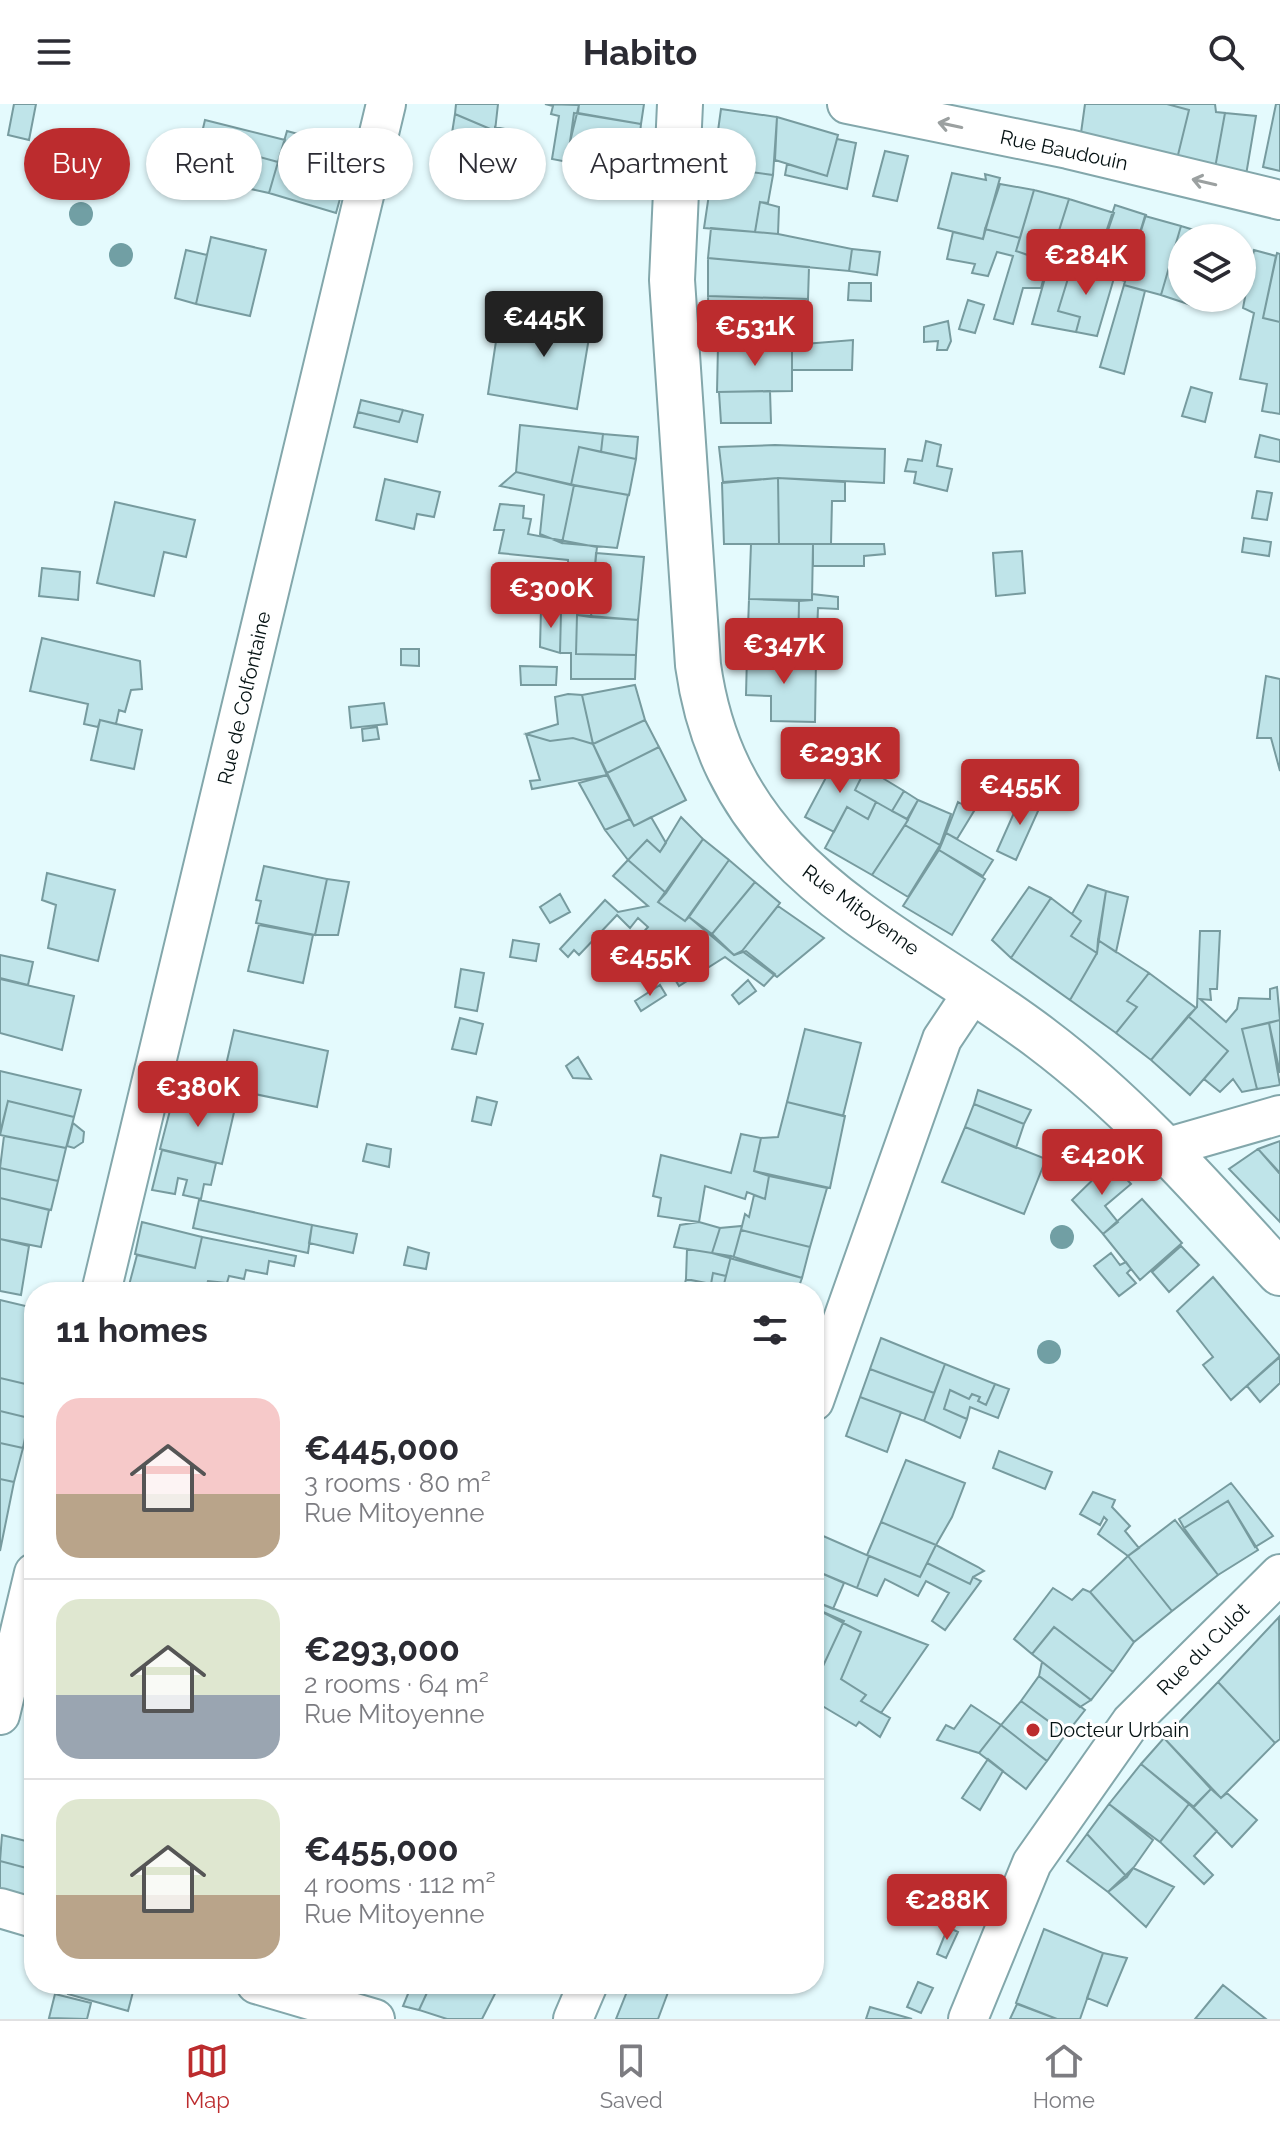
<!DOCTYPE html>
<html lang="en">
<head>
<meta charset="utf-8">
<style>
  :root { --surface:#fff; --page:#f7f7f7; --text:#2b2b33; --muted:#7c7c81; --line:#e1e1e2; --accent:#bc2c2e }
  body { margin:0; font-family:Raleway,sans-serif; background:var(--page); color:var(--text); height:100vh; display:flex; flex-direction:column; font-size:30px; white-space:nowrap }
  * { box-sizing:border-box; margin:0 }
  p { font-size:26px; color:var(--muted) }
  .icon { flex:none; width:44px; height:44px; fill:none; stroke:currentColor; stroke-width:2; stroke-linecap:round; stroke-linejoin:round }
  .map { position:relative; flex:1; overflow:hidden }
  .panel { position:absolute; left:24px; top:1178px; width:800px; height:712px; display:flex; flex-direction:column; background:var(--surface); border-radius:32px; box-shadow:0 2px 6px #0004 }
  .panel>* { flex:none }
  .guide { position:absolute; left:24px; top:24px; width:800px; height:72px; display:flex; gap:16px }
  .fabs { position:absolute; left:1168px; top:120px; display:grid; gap:16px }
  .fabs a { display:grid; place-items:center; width:88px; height:88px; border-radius:50%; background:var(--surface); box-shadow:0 2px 6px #0004; font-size:40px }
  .price { position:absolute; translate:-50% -68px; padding:0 18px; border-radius:8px; background:var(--accent); color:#fff; font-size:26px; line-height:52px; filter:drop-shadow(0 2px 4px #0008) }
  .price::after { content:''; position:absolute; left:50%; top:48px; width:24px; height:18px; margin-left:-12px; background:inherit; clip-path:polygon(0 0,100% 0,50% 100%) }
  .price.current { background:#222; color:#fff }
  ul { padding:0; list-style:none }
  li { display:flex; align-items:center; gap:24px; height:200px; padding:0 32px }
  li+li { border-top:2px solid var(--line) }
  li span { display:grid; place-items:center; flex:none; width:224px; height:160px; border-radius:24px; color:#555 }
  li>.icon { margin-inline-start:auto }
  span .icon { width:96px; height:96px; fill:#fffc; stroke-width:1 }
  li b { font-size:34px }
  h2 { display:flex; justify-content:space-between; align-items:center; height:96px; padding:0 32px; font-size:34px }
  .pill { padding:0 28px; border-radius:36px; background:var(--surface); box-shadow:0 2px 6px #0004; font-size:28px; line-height:72px }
  .pill.current { background:var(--accent); color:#fff }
  header { display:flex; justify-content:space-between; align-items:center; height:104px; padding:0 32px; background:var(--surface); font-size:36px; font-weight:700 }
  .tabs { display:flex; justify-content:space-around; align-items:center; height:112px; border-top:2px solid var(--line); background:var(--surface); font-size:22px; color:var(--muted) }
  .tabs a { display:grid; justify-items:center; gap:4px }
  .tabs .current { color:var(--accent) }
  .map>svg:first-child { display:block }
  .building { fill:#bfe4e9; stroke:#779b9f; stroke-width:2 }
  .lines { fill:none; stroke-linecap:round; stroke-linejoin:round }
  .minor-casing { stroke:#83a7ab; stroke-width:42 }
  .tertiary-casing { stroke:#83a7ab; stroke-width:48 }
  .minor { stroke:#fff; stroke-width:38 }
  .tertiary { stroke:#fff; stroke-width:44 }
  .tree { fill:#719fa4 }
  .oneway { stroke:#9ba0a0 }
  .poi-dot { fill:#bc2c2e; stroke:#fff; stroke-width:3 }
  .labels { text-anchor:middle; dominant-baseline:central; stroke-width:6; stroke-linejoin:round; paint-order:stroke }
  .street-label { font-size:20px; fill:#041112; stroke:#fff }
  .poi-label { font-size:20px; fill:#041112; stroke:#fff; text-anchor:start }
</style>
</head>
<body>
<header><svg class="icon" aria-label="menu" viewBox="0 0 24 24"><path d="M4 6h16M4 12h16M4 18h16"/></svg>Habito<svg class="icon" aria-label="search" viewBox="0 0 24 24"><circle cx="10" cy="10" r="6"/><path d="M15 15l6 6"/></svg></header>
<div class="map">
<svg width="1280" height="1915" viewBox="0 0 1280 1915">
  <rect width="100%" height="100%" fill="#e4fafd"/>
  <path class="building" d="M14,0H36L29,36L8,31Z
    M456,0H498L495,27L455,10Z
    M545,0L579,1L570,38L590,42L585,76L574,71L575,63L568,62V58L552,55L559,12L551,10L553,2Z
    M644,0L641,20L578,9L579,0Z
    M1085,0H1167L1189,6L1177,55L1080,36Z
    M1167,0H1215L1216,8L1225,9L1215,64L1177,55L1189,6Z
    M1276,0H1280V67L1263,63Z
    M721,5L777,13L773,71L713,63Z
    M574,9L641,20L634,83L585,76L590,42L570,38Z
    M1225,9L1256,12L1246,71L1215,64Z
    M455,10L495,27V23L510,26L505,48L492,45L489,67L447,61Z
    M777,13L838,31L827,72L775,56Z
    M205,16L285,36L278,58L200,37Z
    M287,27L353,45L345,77L278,58Z
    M837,35L856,39L847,85L785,71L787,60L827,72Z
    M200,37L278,58L269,89L228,80L231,68L196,59Z
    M885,47L908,52L897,97L873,92Z
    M278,58L345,77L336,109L269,89Z
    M713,63L773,71L768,99L760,98L755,128L704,124Z
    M952,69L986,76L985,70L1000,74L983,135L938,124Z
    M1000,80L1034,86L1020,134L985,125Z
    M1034,86L1069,95L1049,158L1016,147Z
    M1069,95L1114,109L1096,161L1052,149Z
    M760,98L779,103L778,130L755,128Z
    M1115,101L1146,111L1125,177L1093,168Z
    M1145,112L1181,122L1161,191L1124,181Z
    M1181,122L1220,134H1182V194H1203L1200,204L1161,191Z
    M711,124L778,130L852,145L849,167L708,154Z
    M985,125L1020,134L1016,147L1048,158L1041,184H1023L1013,220L994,215L1013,152L997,148L988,172L972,169L975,160L947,155L953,128L983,135Z
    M211,133L266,146L250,212L196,200Z
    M852,145L880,148L877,171L849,167Z
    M186,146L207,151L196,200L175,194Z
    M1254,146L1276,152L1263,214L1280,218V310L1262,307L1267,280L1240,275L1254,209L1243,204Z
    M1052,149L1074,155L1058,207L1080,213L1076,228L1032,220Z
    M1277,149L1280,150V218L1263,214Z
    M708,154L809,163L808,195L708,192Z
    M1074,155L1096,161L1093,168L1114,174L1097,232L1076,228L1080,213L1058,207Z
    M849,179H871V197L848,196Z
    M1124,181L1145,187L1124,270L1100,263Z
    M708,192L808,195L807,238L718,241L709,229Z
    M968,196L984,201L975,229L959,225Z
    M551,198L594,204L577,305L488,290L498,224L546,232Z
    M505,208L549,216L546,232L502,225Z
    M948,217L951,237L947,246H937L938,237L924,238V223Z
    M853,236L852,266H792V241Z
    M718,241H792V287L717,288Z
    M1191,283L1212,289L1205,318L1182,312Z
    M770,287L771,319H721L719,288Z
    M361,296L403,306L399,318L358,308Z
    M403,306L423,311L417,338L354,323L358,308L399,318Z
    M520,321L603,330L601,348L579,343L571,381L516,368Z
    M603,330L638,333L636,355L601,348Z
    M1260,331L1280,336V358L1255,353Z
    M926,337L941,341L937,362L952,365L947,387L914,379L916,368L905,367L908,355L922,357Z
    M775,341L885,345L884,379L778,374L723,378L719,343Z
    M579,343L636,355L629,391L571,381Z
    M516,368L574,381L562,439L540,430L544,391L500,382Z
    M778,374L845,378V397H832L831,440H779Z
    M778,374L779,440H724L722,379Z
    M385,375L440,388L434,413L417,410L414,425L376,416Z
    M574,381L628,391L617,444L562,439Z
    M1257,387L1272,389L1267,416L1252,414Z
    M115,398L195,416L186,453L164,448L154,492L97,479Z
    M500,400L524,402L523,414L531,415L528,430L597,443L593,482L569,480L568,456L499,449L504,426H494Z
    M1244,434L1271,438L1269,452L1242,448Z
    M751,440H813L812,496L749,495Z
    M813,440H884L885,450L864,452V462H813Z
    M1022,447L1025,489L996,492L993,449Z
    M596,449L644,453L638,516L591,513Z
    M42,464L80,468L78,496L39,492Z
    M569,480L593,482L591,513L577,511L576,550L636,551L635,575H571V549H560L561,508L541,504L542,493L567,492Z
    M812,490L838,493V505L818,504L816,555L798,554L799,497L812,496Z
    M749,495L799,497L798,554L747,551Z
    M541,504L561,508L560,549L540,543Z
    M577,511L638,516L636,551L576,550Z
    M42,534L140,557L142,585L131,586L125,608L119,606L116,620L100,616L98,623L84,620L88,600L30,587Z
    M401,545H419V562L401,561Z
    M747,551L816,555L815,618L771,617V592L746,591Z
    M520,562L557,563L556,581H521Z
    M1266,572L1280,575V667L1271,634H1257Z
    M635,581L645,616L593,640L582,591Z
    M568,590L582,591L593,640L573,634L550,637L526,630L558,620L555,593Z
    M384,599L387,620L351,624L349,603Z
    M100,616L142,626L134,665L91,656Z
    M645,616L659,643L607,669L593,640Z
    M377,623L379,635L363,637L362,625Z
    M526,630L550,637L573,634L593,640L607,671L532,685L530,677L540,676Z
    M659,643L686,696L634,722L607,669Z
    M839,649L866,664L855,686L876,698L868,715L847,703L834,728L805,713Z
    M866,664L904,687L892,707L855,686Z
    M607,671L630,715L605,726L579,679Z
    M904,687L918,696L907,715L892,707Z
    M1028,689L1043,696L1016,756L997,747L1017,702L1022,704Z
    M918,696L951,710L940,741L905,721Z
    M876,698L908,716L872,771L825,744L847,703L868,715Z
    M958,698L974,707L957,735L946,729Z
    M651,713L666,739L660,748L647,736L628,756L605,726L630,715L634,722Z
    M681,713L703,735L666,789L628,756L647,736L660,748Z
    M905,721L940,741L908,793L872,771Z
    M946,729L993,756L983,772L939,746Z
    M703,735L729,756L685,817L658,798Z
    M939,746L985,775L952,831L903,802Z
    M628,756L666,789L658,798L685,817L689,813L734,851L746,847L775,870L764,882L725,853L679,882L670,867L698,850L695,844L685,851L678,843L663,860L654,854L650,860L628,845L648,823L638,814L630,824L617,811L579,851L574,846L568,853L560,845L605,796L618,808L648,802L613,772Z
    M729,756L755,778L712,830L689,813Z
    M264,762L327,775L315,831L256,819L261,797L256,796Z
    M47,769L115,786L98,857L48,844L56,801L42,796Z
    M327,775L349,778L338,831H315Z
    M755,778L780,799L742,847L734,851L712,830Z
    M1088,781L1106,787L1097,849L1071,832L1081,817L1072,810Z
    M1029,783L1051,794L1011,854L992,836Z
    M1106,787L1128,793L1116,848L1098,836Z
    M560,790L570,808L550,819L540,803Z
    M1051,794L1081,817L1071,832L1097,849L1070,896L1011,854Z
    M778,802L824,834L777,873L742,847Z
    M259,821L313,831L303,879L248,867Z
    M1200,827H1220L1217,885H1210L1211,896L1200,895L1226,918L1237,905L1239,894L1270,895V885L1277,883L1280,916L1242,925L1257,985L1242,988L1233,975L1220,988L1204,975L1228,947L1188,912L1197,903Z
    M513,836L539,840L536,857L510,853Z
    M1098,836L1149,869L1127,897L1137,903L1116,929L1070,896L1097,849Z
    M0,851L33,858L28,881L0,874Z
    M461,865L484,869L477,907L455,903Z
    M1149,869L1196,904L1151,956L1116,929L1137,903L1127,897Z
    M0,875L74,892L62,946L0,929Z
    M748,876L756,887L739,900L732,891Z
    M660,881L666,891L641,907L635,897Z
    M1188,912L1228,947L1190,991L1151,956Z
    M460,914L483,920L476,950L452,945Z
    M1280,916V969L1269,919Z
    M1269,919L1280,981L1257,985L1242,925Z
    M805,925L861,939L843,1012L787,998Z
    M234,926L328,947L317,1003L221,983Z
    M578,953L591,975L573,974L566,962Z
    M0,967L81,986L74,1013L8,997L0,1029Z
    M978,986L1031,1006L1024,1020L974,1000Z
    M174,991L235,1004L222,1060L160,1045Z
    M477,993L497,998L491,1021L472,1017Z
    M8,997L74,1013L66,1044L0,1031Z
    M787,998L845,1012L830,1084L754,1067L761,1034L778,1033Z
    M974,1000L1024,1020L1016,1044L965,1023Z
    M73,1019L84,1028L83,1038L74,1044L67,1042Z
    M965,1023L1046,1055L1024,1110L942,1078Z
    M741,1030L761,1034L754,1067L769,1072L765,1095L747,1088L745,1095L705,1082L699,1118L658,1112L661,1094L653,1092L661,1051L731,1069Z
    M4,1032L66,1044L58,1077L0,1064Z
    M1280,1037V1069H1279L1258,1045Z
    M367,1040L391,1045L389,1063L363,1057Z
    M1258,1045L1280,1069V1118L1229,1065Z
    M162,1046L216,1059L211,1081L204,1080L201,1095L183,1091L187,1076L178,1074L175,1090L152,1086Z
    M1111,1058L1131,1080L1105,1102L1118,1118L1103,1130L1072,1096Z
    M0,1064L58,1077L51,1106L0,1094Z
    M769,1072L827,1084L810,1143L741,1126L745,1110L749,1113L754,1091L765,1095Z
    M0,1094L49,1106L41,1143L0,1135Z
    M1142,1095L1182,1139L1140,1176L1103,1130Z
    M199,1096L312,1121L308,1149L193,1124Z
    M142,1118L202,1133L195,1164L135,1150Z
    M699,1118L720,1124L712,1149L674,1143L680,1121Z
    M312,1121L357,1130L353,1149L309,1139Z
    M742,1122L733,1155L712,1149L720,1124Z
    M741,1126L810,1143L802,1174L733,1155Z
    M202,1133L296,1152L294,1162L269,1157L267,1170L246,1166L244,1175L229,1172L227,1179L208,1177L206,1183L192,1181L191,1188L128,1185L137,1151L195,1164Z
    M0,1135L29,1142L21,1191L0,1187Z
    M1181,1142L1199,1161L1169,1188L1152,1168Z
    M408,1143L429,1149L426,1165L404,1161Z
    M687,1145L731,1152L726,1172L713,1169L711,1180L686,1175Z
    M1111,1149L1120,1161L1126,1158L1131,1165L1127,1169L1136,1179L1119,1192L1094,1162Z
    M731,1152L802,1174L797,1188H722Z
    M713,1169L726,1172L722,1188H683L686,1175L711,1180Z
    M1213,1173L1280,1252L1231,1296L1203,1261L1213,1253L1177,1207Z
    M0,1196L34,1204V1282L0,1274Z
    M881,1234L945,1260L934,1289L870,1265Z
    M1280,1253V1279L1260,1298L1247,1282Z
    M945,1260L995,1280L986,1301L978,1297L980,1293L972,1290L969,1295L950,1286L944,1305L967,1315L960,1334L924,1317Z
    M870,1265L934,1289L924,1317L860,1293Z
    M0,1274L34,1282L29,1314L0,1307Z
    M995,1280L1009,1285L998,1314L970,1303L967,1315L944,1305L950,1286L969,1295L972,1290L980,1293L978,1297L986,1301Z
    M860,1293L901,1308L887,1348L846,1332Z
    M0,1307L29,1314L23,1344L0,1339Z
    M0,1339L23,1344L14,1378L0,1375Z
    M999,1347L1052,1368L1045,1385L993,1364Z
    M906,1356L965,1379L952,1413L936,1441L881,1418Z
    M0,1375L14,1378L0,1447Z
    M1231,1379L1273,1432L1255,1443L1228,1397L1184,1424L1179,1415Z
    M1093,1388L1115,1396L1112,1403L1130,1422L1125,1427L1139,1444L1128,1452L1098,1430L1107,1416L1104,1413L1100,1421L1080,1410Z
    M1228,1397L1258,1446L1218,1471L1184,1424Z
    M1175,1416L1218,1471L1172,1507L1128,1452Z
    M881,1418L936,1441L920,1473L867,1451Z
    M814,1428L869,1452L857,1484L814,1466Z
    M936,1441L978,1463L984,1467L973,1473L970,1480L927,1459Z
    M869,1452L920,1473L927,1459L970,1480L973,1473L981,1477L945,1526L932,1517L949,1489L926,1477L918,1492L885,1475L877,1492L857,1484Z
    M1128,1452L1172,1507L1134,1538L1090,1488Z
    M814,1466L844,1479L833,1505L814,1497Z
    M1053,1484L1072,1496L1083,1485L1090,1488L1134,1538L1113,1568L1054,1523L1032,1550L1014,1535Z
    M814,1497L928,1541L881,1609L861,1597L866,1591L841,1575L861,1528L814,1504Z
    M814,1504L844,1517L817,1575L814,1573Z
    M1279,1513L1280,1635L1275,1639L1218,1578Z
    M843,1519L861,1528L841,1575L866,1591L861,1597L890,1614L880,1633L859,1618L856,1622L814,1597V1573L817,1575Z
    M1054,1523L1113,1568L1091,1596L1032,1550Z
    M1042,1558L1091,1596L1080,1603L1039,1572Z
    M1039,1572L1085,1606L1066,1630L1021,1597Z
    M1218,1578L1275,1639L1221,1694L1164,1634Z
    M1021,1597L1066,1630L1047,1657L1001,1621Z
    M971,1601L1001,1621L979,1649L937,1636L946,1621L954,1625Z
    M1001,1621L1047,1657L1026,1685L979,1649Z
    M1164,1634L1211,1685L1194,1703L1141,1660Z
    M988,1655L1003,1667L980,1706L962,1694Z
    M1141,1660L1189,1700L1160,1738L1109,1700Z
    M1211,1685L1221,1694L1227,1689L1257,1716L1232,1743L1193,1703Z
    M1109,1700L1153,1736L1127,1773L1087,1730Z
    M1189,1700L1217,1727L1194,1752L1213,1771L1204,1780L1160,1738Z
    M1087,1730L1127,1773L1108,1788L1067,1757Z
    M2,1731L34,1739V1766L0,1757Z
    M0,1757L34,1766V1801L0,1792Z
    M1133,1764L1174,1783L1146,1823L1108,1788Z
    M948,1823L958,1828L946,1854L937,1850Z
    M1044,1825L1103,1849L1080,1915H1057L1016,1899Z
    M1103,1849L1127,1854L1107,1902L1087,1894Z
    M918,1878L933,1884L921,1909L907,1903Z
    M59,1880H135L128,1907L68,1890L69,1885Z
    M412,1880H431L419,1906L403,1902Z
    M431,1880H500L482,1915H447L419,1906Z
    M630,1880L670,1883L658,1915H616Z
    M1223,1881L1257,1908L1266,1915H1195Z
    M55,1890L91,1899L87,1915L49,1914Z
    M1017,1900L1057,1915H1010Z
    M870,1903L912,1915H866Z"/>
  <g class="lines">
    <g class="minor-casing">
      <path id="minor" d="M847,0L1068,45L1280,96
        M1165,1044L1280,1011
        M101,1188L386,0
        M814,1297L942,935L974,887
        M0,1611L34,1469
        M0,1804L34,1814
        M256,1880L375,1915
        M573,1915L588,1880
        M968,1915L1032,1759L1131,1618L1280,1470"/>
    </g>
    <g class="tertiary-casing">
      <path id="tertiary" d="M680,0L672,176L698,561C727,769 893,822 1042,935C1131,1002 1205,1087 1280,1169"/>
    </g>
    <use href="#minor" class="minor"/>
    <use href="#tertiary" class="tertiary"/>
  </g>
  <g class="tree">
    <circle cx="81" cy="110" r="12"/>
    <circle cx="121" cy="151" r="12"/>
    <circle cx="1062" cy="1133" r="12"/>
    <circle cx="1049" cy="1248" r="12"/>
  </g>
  <defs><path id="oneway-shaft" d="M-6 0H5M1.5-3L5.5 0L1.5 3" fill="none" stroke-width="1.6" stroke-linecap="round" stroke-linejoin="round" transform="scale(2)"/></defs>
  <g class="oneway">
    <use href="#oneway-shaft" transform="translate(950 21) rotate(-168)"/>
    <use href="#oneway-shaft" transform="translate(1204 78) rotate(-167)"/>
  </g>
  <circle class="poi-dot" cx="1033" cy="1626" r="8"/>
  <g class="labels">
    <g class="street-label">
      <text transform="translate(1064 46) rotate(12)">Rue Baudouin</text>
      <text transform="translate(244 594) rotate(-77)">Rue de Colfontaine</text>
      <text transform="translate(861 806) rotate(36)">Rue Mitoyenne</text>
      <text transform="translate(1203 1545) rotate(-45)">Rue du Culot</text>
    </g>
    <g class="poi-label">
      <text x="1049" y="1626">Docteur Urbain</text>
    </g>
  </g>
</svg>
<div class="fabs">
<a><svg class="icon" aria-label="layers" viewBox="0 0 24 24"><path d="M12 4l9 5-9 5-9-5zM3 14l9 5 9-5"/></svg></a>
</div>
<b class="price" style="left:1086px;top:193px">€284K</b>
<b class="price current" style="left:544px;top:255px">€445K</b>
<b class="price" style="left:755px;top:264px">€531K</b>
<b class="price" style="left:551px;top:526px">€300K</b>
<b class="price" style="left:784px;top:582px">€347K</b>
<b class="price" style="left:840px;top:691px">€293K</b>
<b class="price" style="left:1020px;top:723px">€455K</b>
<b class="price" style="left:650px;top:894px">€455K</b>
<b class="price" style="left:198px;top:1025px">€380K</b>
<b class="price" style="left:1102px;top:1093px">€420K</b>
<b class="price" style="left:947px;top:1838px">€288K</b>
<div class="guide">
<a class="pill current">Buy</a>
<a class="pill">Rent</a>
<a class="pill">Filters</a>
<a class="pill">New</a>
<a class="pill">Apartment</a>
</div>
<section class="panel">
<h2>11 homes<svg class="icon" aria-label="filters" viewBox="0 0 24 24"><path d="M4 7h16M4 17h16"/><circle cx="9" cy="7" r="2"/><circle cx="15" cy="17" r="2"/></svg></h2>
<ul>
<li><span style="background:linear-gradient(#f6c9c9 60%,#b9a48a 0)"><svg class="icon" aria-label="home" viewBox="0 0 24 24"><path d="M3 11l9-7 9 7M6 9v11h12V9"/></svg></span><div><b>€445,000</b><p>3 rooms · 80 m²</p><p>Rue Mitoyenne</p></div></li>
<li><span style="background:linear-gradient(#dfe7d0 60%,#9aa5b1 0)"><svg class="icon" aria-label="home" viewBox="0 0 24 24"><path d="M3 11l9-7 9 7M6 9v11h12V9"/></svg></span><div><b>€293,000</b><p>2 rooms · 64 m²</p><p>Rue Mitoyenne</p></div></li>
<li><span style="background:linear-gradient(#dfe7d0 60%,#b9a48a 0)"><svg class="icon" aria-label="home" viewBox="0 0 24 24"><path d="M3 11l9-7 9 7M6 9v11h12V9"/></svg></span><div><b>€455,000</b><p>4 rooms · 112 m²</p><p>Rue Mitoyenne</p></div></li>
</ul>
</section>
</div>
<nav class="tabs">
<a class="current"><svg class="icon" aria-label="map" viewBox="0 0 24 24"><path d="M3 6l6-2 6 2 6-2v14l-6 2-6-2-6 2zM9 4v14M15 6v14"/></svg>Map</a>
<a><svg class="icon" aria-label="saved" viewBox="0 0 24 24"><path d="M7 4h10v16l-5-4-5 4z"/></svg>Saved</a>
<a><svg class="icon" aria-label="home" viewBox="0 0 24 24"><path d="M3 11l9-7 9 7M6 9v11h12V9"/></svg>Home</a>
</nav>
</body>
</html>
